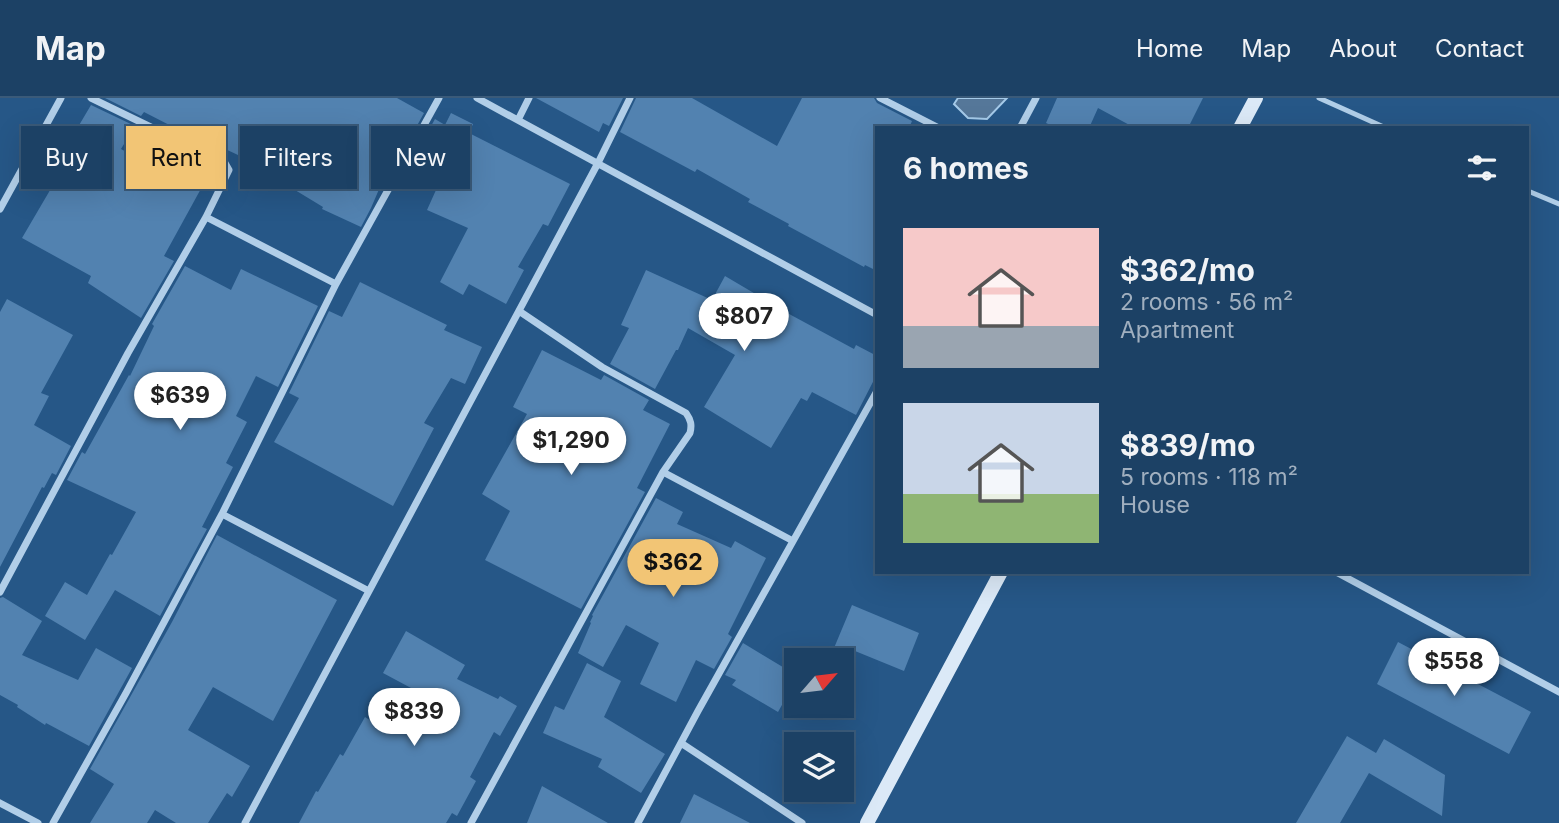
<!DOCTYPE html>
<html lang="en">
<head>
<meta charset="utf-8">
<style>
  :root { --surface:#1c4165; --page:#294c6e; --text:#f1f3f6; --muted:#a0afbf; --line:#3a5a79; --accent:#f2c575 }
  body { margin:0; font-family:Inter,sans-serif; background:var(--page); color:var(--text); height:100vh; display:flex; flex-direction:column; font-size:26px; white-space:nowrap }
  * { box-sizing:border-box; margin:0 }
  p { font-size:23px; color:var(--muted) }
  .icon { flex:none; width:38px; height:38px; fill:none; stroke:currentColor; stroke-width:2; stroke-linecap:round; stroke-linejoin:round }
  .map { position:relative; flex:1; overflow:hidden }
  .details { position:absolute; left:875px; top:28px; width:654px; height:448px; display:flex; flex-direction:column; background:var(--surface); border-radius:0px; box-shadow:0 7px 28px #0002,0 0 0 2px var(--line) }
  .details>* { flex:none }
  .top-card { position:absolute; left:21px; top:28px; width:665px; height:63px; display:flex; gap:14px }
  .needle { width:46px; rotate:62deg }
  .tools { position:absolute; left:784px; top:550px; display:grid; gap:14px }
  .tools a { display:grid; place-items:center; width:70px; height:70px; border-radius:0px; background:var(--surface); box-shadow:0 7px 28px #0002,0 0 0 2px var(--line); font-size:35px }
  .price { position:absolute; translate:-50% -60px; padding:0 16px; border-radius:24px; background:#fff; color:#222; font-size:23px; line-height:46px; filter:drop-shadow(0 2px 4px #0008) }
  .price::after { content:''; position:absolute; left:50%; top:42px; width:21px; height:16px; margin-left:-10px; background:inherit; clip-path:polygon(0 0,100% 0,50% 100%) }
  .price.current { background:var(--accent); color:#111 }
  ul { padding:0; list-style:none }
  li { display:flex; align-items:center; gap:21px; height:175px; padding:0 28px }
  li span { display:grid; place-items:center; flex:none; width:196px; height:140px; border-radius:0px; color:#555 }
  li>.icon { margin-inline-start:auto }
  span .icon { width:84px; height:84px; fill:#fffc; stroke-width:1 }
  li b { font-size:30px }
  h2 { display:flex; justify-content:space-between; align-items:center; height:84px; padding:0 28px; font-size:30px }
  .chip { padding:0 24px; border-radius:0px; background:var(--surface); box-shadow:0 7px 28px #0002,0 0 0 2px var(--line); font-size:24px; line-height:63px }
  .chip.current { background:var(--accent); color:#111 }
  header { display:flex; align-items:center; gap:42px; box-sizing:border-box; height:98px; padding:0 35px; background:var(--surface); border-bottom:2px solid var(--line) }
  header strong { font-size:33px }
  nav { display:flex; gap:38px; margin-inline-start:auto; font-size:24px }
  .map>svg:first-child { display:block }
  .water { fill:#579; stroke:#a5cae9; stroke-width:2 }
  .building { fill:#5282b0 }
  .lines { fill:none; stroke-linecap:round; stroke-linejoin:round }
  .lane { stroke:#b1cee8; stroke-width:5 }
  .street { stroke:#b1cee8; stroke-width:7 }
  .secondary { stroke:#dbe9f7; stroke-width:14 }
</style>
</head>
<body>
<header>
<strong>Map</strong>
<nav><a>Home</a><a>Map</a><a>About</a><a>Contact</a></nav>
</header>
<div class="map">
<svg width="1559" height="725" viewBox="0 0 1559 725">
  <rect width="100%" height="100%" fill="#265787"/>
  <path class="water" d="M958,0H1007L987,21L968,20L954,6Z"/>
  <path class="building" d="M105,0H397L424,15L393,71L389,68L371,110L361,129L322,111L323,109L295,92L303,77L257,56L253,64L223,50L220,56L181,37L183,34L144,14L141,18Z
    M536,0H623L609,28L603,25L599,34Z
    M636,0H692L777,48L802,0H874L877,5L912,23L909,30H877V173L865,167L864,169L788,128L789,126L748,104L750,101L697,71L695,74L620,34Z
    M1057,0H1203L1188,30H1135L1098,10L1089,30H1057L1046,25Z
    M91,7L135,28L121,51L162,74L176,48L214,67L164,158L174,163L141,220L88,185L91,178L22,140L63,70L69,73L88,35L78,29Z
    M451,15L473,26L469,35L570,86L548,128L543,126L518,169L524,172L506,206L469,186L463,197L440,184L468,130L427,112L445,72L415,57L435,21L445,27Z
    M185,168L231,192L241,171L318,208L278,289L256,278L236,318L247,324L226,365L233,369L202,429L207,431L160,518L115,492L85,542L45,518L65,484L87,497L110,456L112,457L136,414L67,382L82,354L85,356L129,277L130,278L154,228L152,226Z
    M646,172L712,202L725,178L791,217L854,251L856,247L877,258V276L856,317L812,294L807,303L801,300L771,350L704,309L735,257L688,230L678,252H676L655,291L610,266L629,230L621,227Z
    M360,184L447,227L444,232L482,249L465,286L451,280L424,325L434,330L393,408L274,344L299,300L289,295L329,213L342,219Z
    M7,201L73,237L41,295L49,298L34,327L71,348L56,377L52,375L44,390L42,389L0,469V214Z
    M542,252L601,282L604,277L649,302L643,312L670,326L637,390L645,394L581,511L485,462L510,413L482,396L527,316L513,309Z
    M656,400L683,414L677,426L731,450L735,443L766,460L728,536L732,539L714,571L696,562L676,604L640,586L659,545L626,527L603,569L578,555L591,525L590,524L593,518L592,517Z
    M217,437L337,502L273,623L213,589L188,632L250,668L232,699L227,695L208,725H176L155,712L147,725H90L114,686L90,671L172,524Z
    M3,499L42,523L22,557L78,582L96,550L132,570L89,648L46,625L45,627L17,609L18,607L0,597V500Z
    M852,507L919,535L904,573L855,553L851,562H829Z
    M406,533L465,567L457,581L498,601L500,598L517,608L500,638L494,634L470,679L476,683L457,718L452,715L446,725H299L316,693L318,694L340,656L343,658L365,619L387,633L411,590L383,575Z
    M1398,544L1531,614L1509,656L1377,586Z
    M743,545L796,577V582L778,614L732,587L736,582L725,577Z
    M587,565L621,583L604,619L665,656L641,695L598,669L602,661L543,635L555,608L564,612Z
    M1347,638L1376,655L1384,641L1445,677L1442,718L1369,675L1340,725H1296Z
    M542,688L608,725H527Z
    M694,696L750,725H680Z"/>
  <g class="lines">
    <path class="lane" d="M1319,0L1386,30
      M1528,93L1559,106"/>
    <path class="street" d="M477,0L877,217
      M880,0L939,30
      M518,22L529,0
      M1020,30L1036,0
      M0,111L61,0
      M206,119L336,186
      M663,374L793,443
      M222,416L369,493
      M1336,474L1559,594
      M0,494L128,255L206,119L229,72L225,65L91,0
      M681,645L802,725
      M0,705L38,725
      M53,725L126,595L222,416L336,186L439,0
      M245,725L598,65L630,0
      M471,725L663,374L690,335C692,327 691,322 686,315L602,269L519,213
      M638,725L698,613L877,293"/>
    <path class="secondary" d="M1240,30L1256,0
      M867,725L1001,474"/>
  </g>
</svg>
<div class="tools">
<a><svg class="needle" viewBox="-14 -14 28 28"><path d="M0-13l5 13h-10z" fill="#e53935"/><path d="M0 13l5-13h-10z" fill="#a0afbf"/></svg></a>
<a><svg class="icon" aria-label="layers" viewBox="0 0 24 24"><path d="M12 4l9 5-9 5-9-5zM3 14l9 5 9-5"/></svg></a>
</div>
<b class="price" style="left:744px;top:255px">$807</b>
<b class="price" style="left:180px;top:334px">$639</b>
<b class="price" style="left:571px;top:379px">$1,290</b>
<b class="price current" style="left:673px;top:501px">$362</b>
<b class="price" style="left:1454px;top:600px">$558</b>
<b class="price" style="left:414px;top:650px">$839</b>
<div class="top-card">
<a class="chip">Buy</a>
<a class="chip current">Rent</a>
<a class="chip">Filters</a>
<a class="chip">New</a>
</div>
<section class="details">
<h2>6 homes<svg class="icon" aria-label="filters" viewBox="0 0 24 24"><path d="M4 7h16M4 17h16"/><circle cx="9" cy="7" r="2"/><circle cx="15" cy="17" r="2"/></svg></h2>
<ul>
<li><span style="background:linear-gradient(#f6c9c9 70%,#9aa5b1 0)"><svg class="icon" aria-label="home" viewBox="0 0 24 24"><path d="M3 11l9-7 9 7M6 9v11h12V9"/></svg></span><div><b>$362/mo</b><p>2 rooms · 56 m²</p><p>Apartment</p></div></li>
<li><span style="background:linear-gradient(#c9d6e8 65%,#8fb573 0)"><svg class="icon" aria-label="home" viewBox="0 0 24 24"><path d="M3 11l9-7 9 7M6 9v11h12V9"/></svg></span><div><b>$839/mo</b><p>5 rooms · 118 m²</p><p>House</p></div></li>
</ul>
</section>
</div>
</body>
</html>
